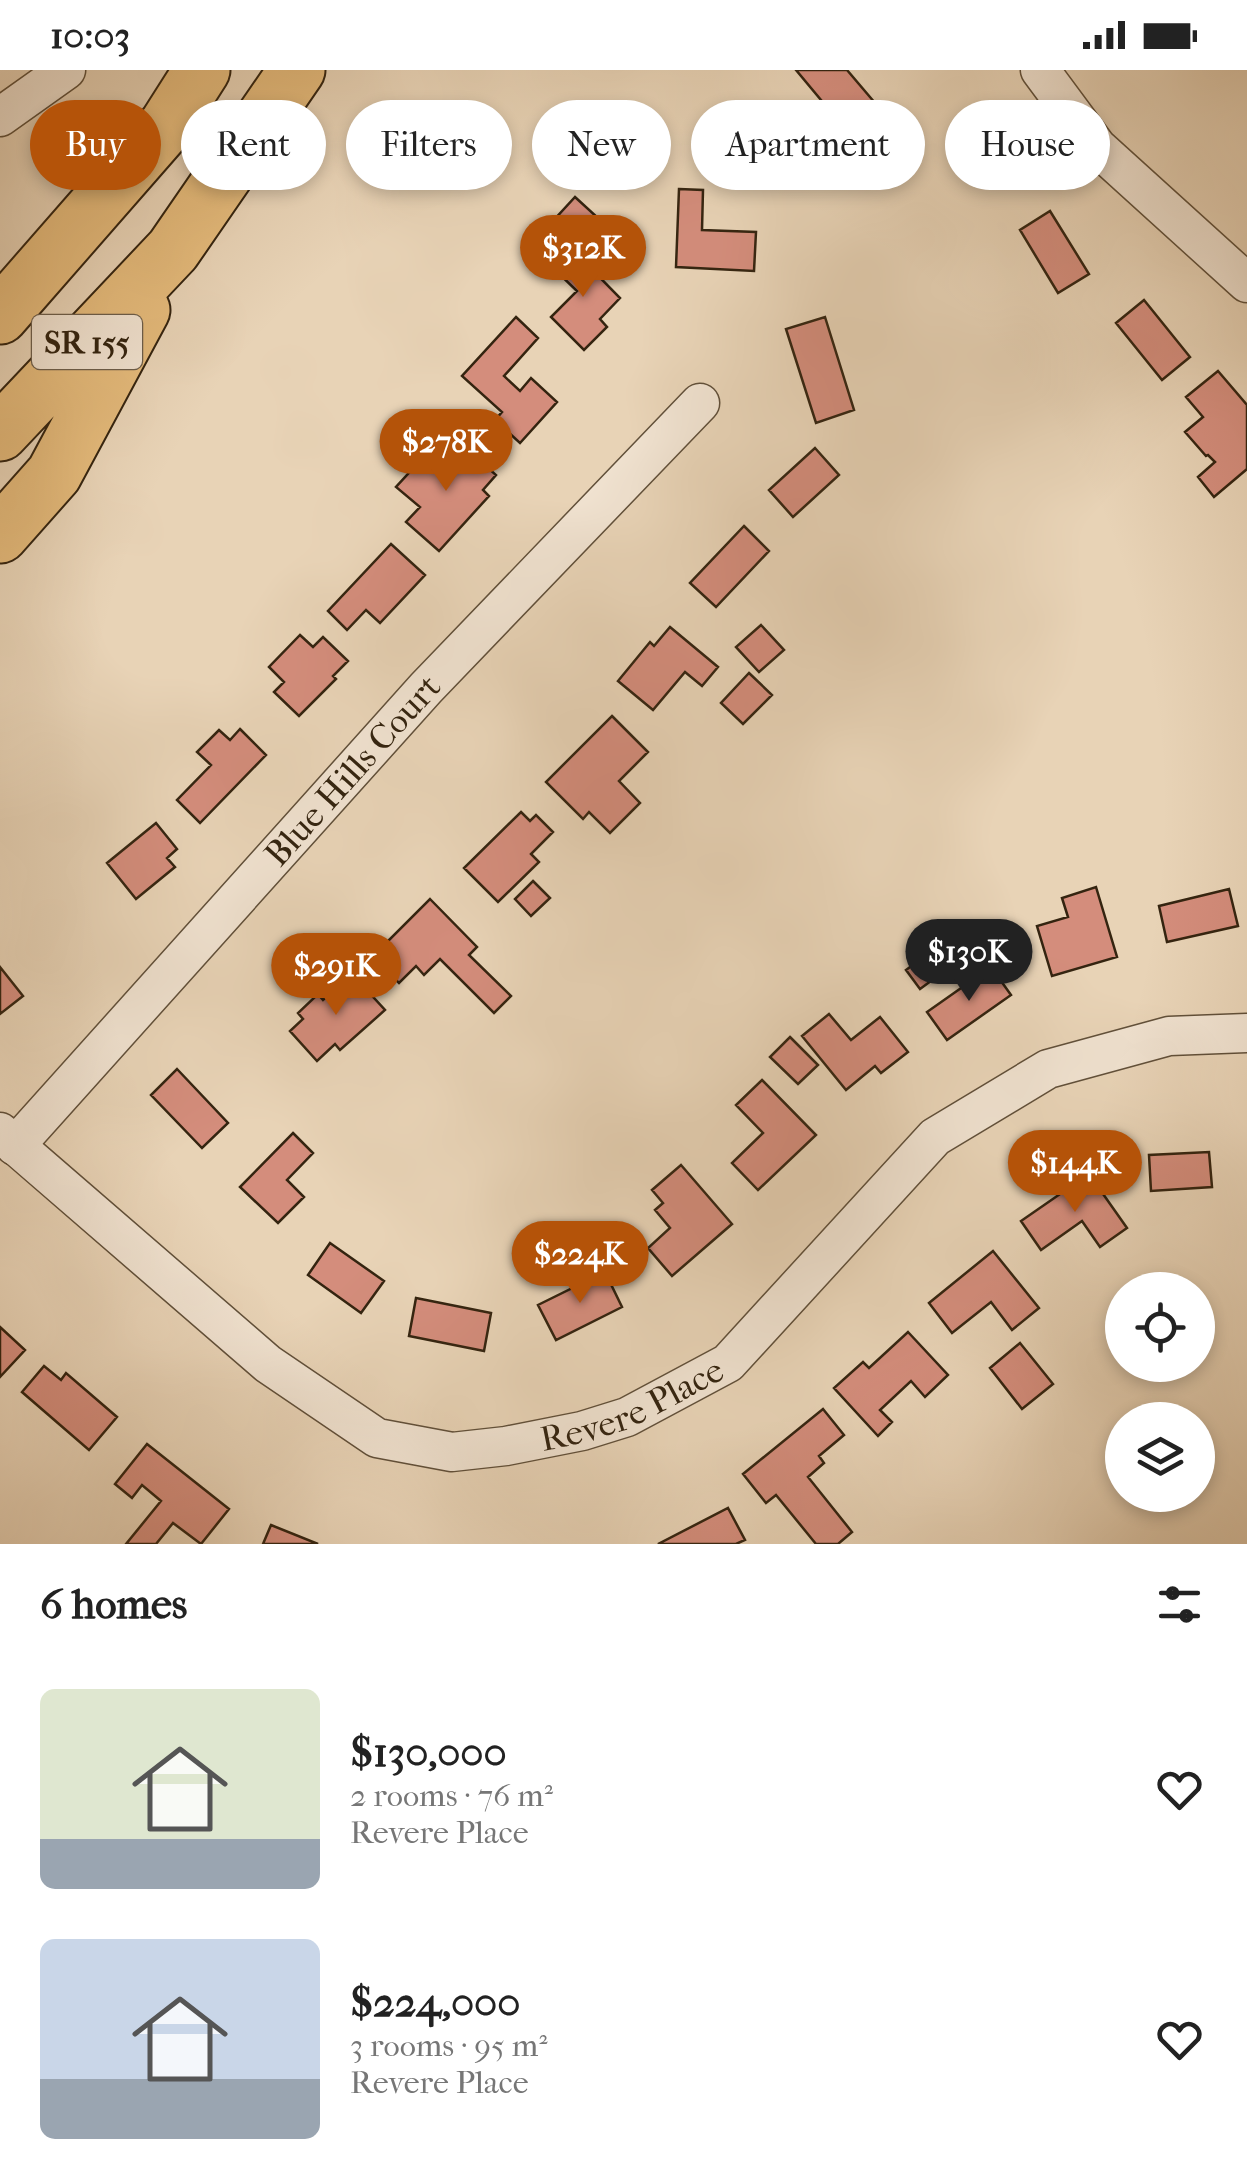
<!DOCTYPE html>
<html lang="en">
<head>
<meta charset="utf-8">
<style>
  :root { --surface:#fff; --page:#f2f2f2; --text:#222; --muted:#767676; --accent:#b45309 }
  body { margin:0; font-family:"IM FELL French Canon",serif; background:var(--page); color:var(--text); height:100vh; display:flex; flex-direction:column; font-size:38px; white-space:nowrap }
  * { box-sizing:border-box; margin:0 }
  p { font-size:32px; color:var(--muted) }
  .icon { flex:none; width:55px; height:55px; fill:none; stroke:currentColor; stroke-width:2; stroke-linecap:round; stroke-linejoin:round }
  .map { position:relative; height:1474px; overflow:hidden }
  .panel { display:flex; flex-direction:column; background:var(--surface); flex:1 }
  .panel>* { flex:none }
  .hud { position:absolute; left:30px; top:30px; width:1188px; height:90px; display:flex; gap:20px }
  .buttons { position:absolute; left:1105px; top:1202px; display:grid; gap:20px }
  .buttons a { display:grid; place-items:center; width:110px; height:110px; border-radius:50%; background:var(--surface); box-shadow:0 5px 15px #0003; font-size:50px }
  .price { position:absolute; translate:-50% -85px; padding:0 22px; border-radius:35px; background:var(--accent); color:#fff; font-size:32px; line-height:65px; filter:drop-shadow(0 2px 5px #0008) }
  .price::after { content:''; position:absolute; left:50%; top:60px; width:30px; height:22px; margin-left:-15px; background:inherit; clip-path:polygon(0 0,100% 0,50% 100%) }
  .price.selected { background:#222; color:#fff }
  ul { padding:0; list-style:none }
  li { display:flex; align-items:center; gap:30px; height:250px; padding:0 40px }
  li span { display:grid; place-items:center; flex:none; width:280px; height:200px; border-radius:15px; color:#555 }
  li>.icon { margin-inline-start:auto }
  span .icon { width:120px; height:120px; fill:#fffc; stroke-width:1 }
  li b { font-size:42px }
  h2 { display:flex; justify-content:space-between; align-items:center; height:120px; padding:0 40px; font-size:42px }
  .pill { padding:0 35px; border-radius:45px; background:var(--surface); box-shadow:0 5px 15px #0003; font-size:35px; line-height:90px }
  .pill.selected { background:var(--accent); color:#fff }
  .status { display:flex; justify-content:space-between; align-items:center; height:70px; padding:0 50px; background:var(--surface); direction:ltr }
  .status svg { height:28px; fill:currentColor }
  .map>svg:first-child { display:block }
  .building { fill:#d48d7c; stroke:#342410; stroke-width:2.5 }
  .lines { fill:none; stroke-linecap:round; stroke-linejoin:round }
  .minor-casing { stroke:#61503a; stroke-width:41 }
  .highway-casing { stroke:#342410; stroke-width:59 }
  .minor { stroke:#f0e2d0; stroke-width:38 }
  .highway { stroke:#e4ba7b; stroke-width:55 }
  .labels { text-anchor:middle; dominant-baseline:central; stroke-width:10; stroke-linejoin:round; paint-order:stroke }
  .shield { fill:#f0e2d0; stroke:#6c5d4a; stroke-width:2.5 }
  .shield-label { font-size:32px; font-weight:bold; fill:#342410 }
  .street-label { font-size:35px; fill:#342410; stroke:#f0e2d0 }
</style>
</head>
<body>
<div class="status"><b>10:03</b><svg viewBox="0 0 49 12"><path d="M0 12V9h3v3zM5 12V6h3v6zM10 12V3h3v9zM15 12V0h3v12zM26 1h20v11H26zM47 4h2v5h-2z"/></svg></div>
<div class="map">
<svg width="1247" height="1474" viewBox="0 0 1247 1474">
  <rect width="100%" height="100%" fill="#e8d3b6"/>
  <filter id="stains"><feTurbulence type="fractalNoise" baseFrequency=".002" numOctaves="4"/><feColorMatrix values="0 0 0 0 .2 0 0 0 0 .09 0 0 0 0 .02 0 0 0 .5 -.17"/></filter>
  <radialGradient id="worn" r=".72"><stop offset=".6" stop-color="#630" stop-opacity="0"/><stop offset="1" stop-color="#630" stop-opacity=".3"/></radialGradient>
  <path class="building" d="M796,0H847L898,60L874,80L864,68L869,64L858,50L846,60Z
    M679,119L703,120L702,160L756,162L754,201L676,197Z
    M575,127L598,148L576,172L553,151Z
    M1050,141L1089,204L1058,223L1020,160Z
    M570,177L620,228L600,249L607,257L584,280L551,247L577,221L551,196Z
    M1144,230L1190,287L1162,310L1116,253Z
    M516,247L538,268L504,306L520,321L531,308L557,332L520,373L495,350L502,342L462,306Z
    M825,247L854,340L816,353L786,259Z
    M1218,301L1247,335V399L1214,427L1198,407L1215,392L1208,385L1206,386L1185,362L1203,347L1186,327Z
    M463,375L496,405L483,420L489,426L439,481L406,452L420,437L396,417L430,380L446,394Z
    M815,378L839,405L793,447L769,420Z
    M744,456L769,481L716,537L690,513Z
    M391,474L425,505L380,553L366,540L347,560L328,541Z
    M761,555L784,580L759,602L736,577Z
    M670,557L718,597L702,616L685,602L653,640L618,611L650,572L654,576Z
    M300,565L313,577L323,567L348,591L333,606L336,609L299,646L274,622L284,612L269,597Z
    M749,603L772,625L743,654L721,633Z
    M612,646L648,682L619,711L640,733L610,763L589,742L583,749L546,712Z
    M240,659L266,685L200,753L177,730L211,695L197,682L219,660L230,670Z
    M521,742L530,751L536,745L553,762L531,784L539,792L498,832L464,798Z
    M156,753L177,779L167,788L175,797L136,829L107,793Z
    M533,811L550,828L531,846L515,829Z
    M1096,817L1117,887L1052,906L1037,856L1068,847L1062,828Z
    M1229,819L1238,856L1167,872L1159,836Z
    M430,829L477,877L469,885L511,926L494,943L440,889L424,905L416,896L399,913L372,887Z
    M925,886L939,905L920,919L906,900Z
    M0,897L23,926L0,944Z
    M991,897L1011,925L947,970L927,942Z
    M352,904L385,940L340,980L335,974L317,991L290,961L303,949L298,943L318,924L323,930Z
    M829,944L851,970L880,947L908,982L881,1003L875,996L846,1020L802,966Z
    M790,967L818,995L798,1014L770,987Z
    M177,999L228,1053L202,1078L151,1025Z
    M762,1010L816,1065L758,1120L732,1093L763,1063L736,1035Z
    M293,1063L313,1083L287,1110L304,1127L278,1153L240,1117Z
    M1209,1082L1212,1117L1151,1121L1149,1085Z
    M681,1095L732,1154L672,1206L648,1178L670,1158L655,1140L663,1133L652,1120Z
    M1089,1104L1127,1158L1100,1177L1082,1151L1041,1180L1021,1151Z
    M330,1173L384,1211L361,1243L308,1205Z
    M993,1181L1039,1238L1012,1260L991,1232L952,1263L929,1233Z
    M605,1202L622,1237L556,1270L538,1235Z
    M416,1228L491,1243L484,1281L409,1266Z
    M0,1257L25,1280L0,1307Z
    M908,1262L948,1305L925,1327L911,1311L880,1340L892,1352L878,1366L834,1318L863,1292L869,1298Z
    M1020,1273L1053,1314L1022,1339L990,1298Z
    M44,1296L61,1310L66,1303L117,1347L89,1380L22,1322Z
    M823,1339L844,1365L819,1386L824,1393L808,1407L852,1462L838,1474H816L776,1425L766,1433L743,1404Z
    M147,1374L229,1439L201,1474L173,1453L156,1474H126L161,1431L142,1415L132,1428L115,1414Z
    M728,1438L745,1470L736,1474H658Z
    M271,1455L318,1474H263Z"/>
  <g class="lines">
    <g class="minor-casing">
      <g id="minor">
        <path d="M1040,0L1097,77L1247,213"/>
        <path d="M0,47L66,0"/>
        <path id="s1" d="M0,1062L268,1294L377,1368L452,1382L506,1376L582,1361L627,1347L728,1293L935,1067L1048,999L1169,966L1247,963"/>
        <path id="s2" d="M15,1076L426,618L700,333"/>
      </g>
    </g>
    <g class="highway-casing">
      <path id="highway" d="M0,246L167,55L202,0
        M0,363L173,180L297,0
        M0,465L54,404L142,240"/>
    </g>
    <use href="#minor" class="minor"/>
    <use href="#highway" class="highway"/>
  </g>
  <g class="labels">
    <rect class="shield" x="32" y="245" width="110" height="54" rx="8"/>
    <g class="shield-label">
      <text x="87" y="272">SR 155</text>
    </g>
    <g class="street-label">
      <text stroke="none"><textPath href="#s2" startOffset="505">Blue Hills Court</textPath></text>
      <text stroke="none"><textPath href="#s1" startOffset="750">Revere Place</textPath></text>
    </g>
  </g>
  <rect width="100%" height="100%" filter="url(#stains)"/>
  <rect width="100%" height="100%" fill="url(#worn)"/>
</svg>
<div class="buttons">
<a><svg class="icon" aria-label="locate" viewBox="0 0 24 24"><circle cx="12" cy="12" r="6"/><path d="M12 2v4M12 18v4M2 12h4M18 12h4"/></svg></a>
<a><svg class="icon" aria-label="layers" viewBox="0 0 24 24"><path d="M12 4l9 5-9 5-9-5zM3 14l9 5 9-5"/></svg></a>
</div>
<b class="price" style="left:583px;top:230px">$312K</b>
<b class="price" style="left:446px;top:424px">$278K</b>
<b class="price selected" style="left:969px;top:934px">$130K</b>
<b class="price" style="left:336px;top:948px">$291K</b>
<b class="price" style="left:1075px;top:1145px">$144K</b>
<b class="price" style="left:580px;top:1236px">$224K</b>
<div class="hud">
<a class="pill selected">Buy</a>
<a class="pill">Rent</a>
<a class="pill">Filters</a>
<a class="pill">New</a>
<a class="pill">Apartment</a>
<a class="pill">House</a>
</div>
</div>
<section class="panel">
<h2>6 homes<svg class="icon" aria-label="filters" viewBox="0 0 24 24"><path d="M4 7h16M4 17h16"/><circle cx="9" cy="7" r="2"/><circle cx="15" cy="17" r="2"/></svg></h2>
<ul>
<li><span style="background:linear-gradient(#dfe7d0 75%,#9aa5b1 0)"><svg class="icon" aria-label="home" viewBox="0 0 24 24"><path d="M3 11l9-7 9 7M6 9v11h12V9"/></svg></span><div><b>$130,000</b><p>2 rooms · 76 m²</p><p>Revere Place</p></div><svg class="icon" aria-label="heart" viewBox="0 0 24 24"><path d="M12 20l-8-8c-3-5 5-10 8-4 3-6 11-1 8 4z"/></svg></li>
<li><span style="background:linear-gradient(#c9d6e8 70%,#9aa5b1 0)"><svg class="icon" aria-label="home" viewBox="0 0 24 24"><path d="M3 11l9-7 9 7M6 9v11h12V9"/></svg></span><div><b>$224,000</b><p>3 rooms · 95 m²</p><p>Revere Place</p></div><svg class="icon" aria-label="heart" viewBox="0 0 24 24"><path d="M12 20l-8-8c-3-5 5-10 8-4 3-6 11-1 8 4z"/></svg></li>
</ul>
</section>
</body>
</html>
